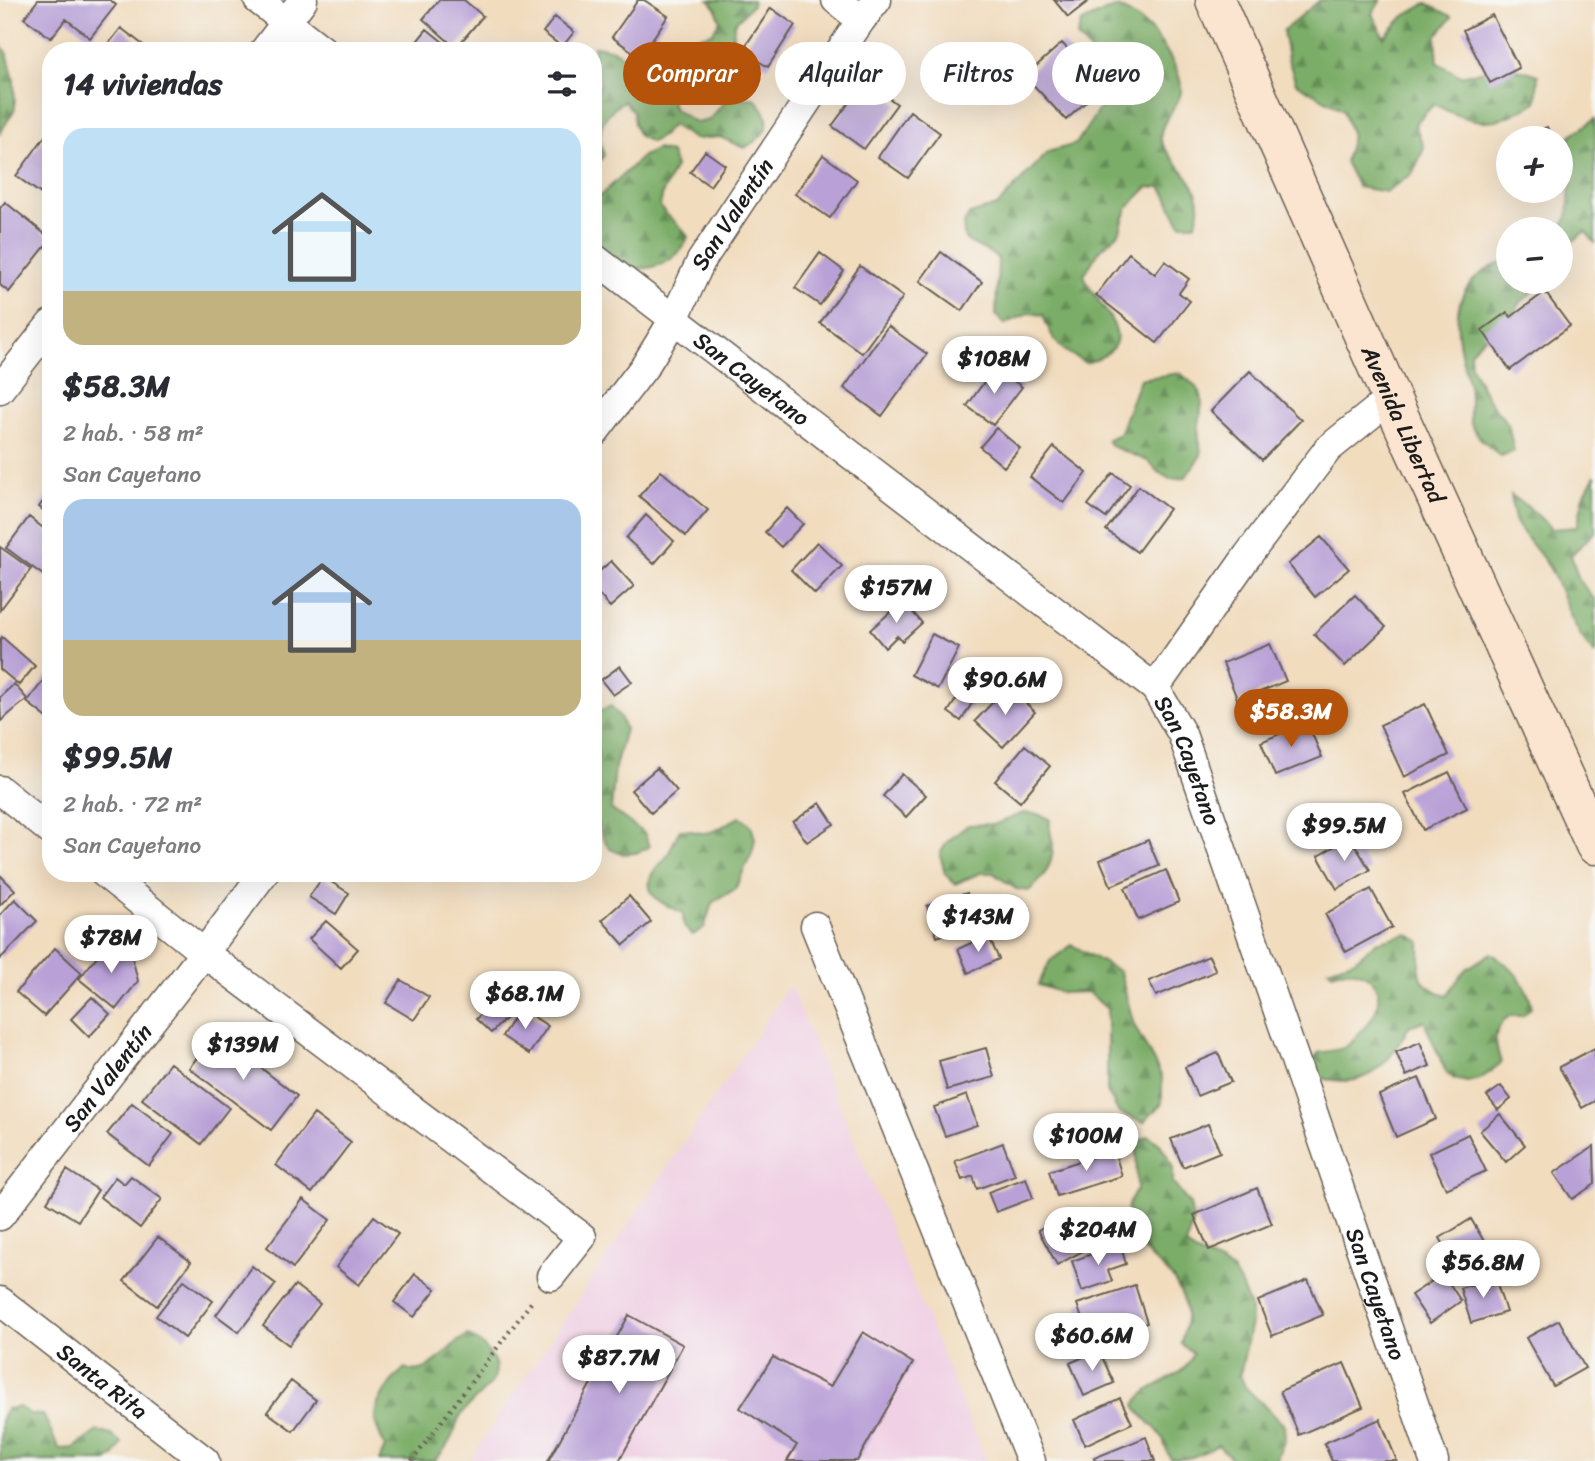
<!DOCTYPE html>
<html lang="es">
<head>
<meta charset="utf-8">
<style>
  :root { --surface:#fff; --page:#f7f7f7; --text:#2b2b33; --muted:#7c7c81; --accent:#b45309 }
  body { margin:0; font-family:Sriracha,sans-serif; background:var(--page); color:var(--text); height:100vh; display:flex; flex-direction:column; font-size:26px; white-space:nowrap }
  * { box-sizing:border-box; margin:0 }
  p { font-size:23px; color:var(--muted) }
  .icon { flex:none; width:38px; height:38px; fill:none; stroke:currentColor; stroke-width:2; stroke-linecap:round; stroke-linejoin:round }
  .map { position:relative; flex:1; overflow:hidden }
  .sheet { position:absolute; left:42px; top:42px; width:560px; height:840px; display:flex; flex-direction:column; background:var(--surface); border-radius:28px; box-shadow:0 7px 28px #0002 }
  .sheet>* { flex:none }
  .top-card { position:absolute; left:623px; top:42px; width:665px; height:63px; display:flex; gap:14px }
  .fabs { position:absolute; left:1496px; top:126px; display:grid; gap:14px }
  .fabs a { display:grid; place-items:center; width:77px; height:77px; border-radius:50%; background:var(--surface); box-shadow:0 7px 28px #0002; font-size:35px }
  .price { position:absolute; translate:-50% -60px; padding:0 16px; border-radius:24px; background:#fff; color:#222; font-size:23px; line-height:46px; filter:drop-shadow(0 2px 4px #0008) }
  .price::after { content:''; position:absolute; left:50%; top:42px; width:21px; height:16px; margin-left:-10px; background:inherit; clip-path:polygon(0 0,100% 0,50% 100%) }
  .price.selected { background:var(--accent); color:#fff }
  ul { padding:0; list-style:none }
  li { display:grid; align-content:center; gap:14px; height:371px; padding:0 21px }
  li span { display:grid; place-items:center; height:217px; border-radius:21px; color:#555 }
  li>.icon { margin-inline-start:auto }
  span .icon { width:126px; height:126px; fill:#fffc; stroke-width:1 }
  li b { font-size:30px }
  h2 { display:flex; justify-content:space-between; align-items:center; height:84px; padding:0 21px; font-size:30px }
  .tag { padding:0 24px; border-radius:32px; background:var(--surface); box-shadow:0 7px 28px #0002; font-size:24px; line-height:63px }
  .tag.selected { background:var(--accent); color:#fff }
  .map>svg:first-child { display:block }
  .built { fill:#f0d0e4 }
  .forest { fill:url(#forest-firs); stroke:#4c6442; stroke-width:2 }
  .building { fill:#b9a1d7 }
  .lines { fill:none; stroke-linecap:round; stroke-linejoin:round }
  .minor-casing { stroke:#675f55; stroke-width:31 }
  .secondary-casing { stroke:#675f55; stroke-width:41 }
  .path { stroke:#675f55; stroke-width:4.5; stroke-dasharray:2 5; stroke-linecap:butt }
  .minor { stroke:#fff; stroke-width:28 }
  .secondary { stroke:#fce5d0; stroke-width:38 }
  .labels { text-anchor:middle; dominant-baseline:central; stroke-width:5; stroke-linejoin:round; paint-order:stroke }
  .street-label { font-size:23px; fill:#1c1c1c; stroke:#f6f6f2 }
</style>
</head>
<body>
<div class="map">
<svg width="1595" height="1461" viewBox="0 0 1595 1461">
  <defs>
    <pattern id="forest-firs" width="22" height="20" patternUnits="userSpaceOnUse" patternTransform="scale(1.75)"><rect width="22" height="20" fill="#7bad68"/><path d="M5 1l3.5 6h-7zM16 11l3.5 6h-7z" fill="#648c55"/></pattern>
  </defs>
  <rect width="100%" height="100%" fill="#f6f6f2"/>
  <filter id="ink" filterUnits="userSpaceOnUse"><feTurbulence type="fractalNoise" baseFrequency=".0143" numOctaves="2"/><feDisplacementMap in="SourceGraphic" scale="14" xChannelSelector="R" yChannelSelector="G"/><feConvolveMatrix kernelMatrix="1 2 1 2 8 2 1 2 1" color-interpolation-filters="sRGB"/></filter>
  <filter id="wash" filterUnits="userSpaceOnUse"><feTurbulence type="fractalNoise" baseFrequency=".00686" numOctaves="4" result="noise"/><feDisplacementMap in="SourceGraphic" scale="28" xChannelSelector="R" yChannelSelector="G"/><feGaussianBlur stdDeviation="1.57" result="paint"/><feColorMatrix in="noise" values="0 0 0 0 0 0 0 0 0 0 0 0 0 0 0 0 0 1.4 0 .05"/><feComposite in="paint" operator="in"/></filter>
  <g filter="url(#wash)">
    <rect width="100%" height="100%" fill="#f1dcbe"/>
    <path class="built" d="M790,985L986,1461H469Z"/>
    <path class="forest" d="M709,0H753L752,5L734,24C734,41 730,50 719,63C703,65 694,64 684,50L700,36L712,33L720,21L716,8Z
      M1320,0H1381L1372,14L1384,37L1404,16L1427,3L1452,17L1436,37L1438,63L1461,76C1489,68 1510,64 1538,75L1536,102C1495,127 1477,127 1434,104L1415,124L1424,148L1413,173L1386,192L1358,187L1345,162L1352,136L1343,110L1296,83L1288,59L1283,31Z
      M1119,7C1127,12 1135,16 1142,22C1158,35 1187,76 1180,96C1175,111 1158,124 1161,140C1162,145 1166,149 1169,154C1186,176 1209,195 1195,224H1181C1172,212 1170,199 1161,187H1148L1128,207L1119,233L1099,251L1084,275C1094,307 1151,343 1086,363C1060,350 1053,343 1043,315L1029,313L1005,324L996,315L998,259C988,249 976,248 965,239L963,225L969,214L997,206L1048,152L1076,144L1112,90L1111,78L1104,66L1077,37L1081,23L1105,11Z
      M0,45L7,52L14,80L15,109L0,133Z
      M594,46C628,49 625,63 648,83H662L670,94L673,108L696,123L709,120L727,99L754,98C777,120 768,135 744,148L720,137L694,139L672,125L663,135L651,142L639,136L634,124L633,111L624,101C602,114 595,132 604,155L593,171V101L600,83L598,70L593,62Z
      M1595,119V243L1585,231L1561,252L1560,229L1568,217L1571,163L1570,136Z
      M657,149L671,153L675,167L663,192L660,206C668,219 680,223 688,237C673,275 625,275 593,258V194L600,196L643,156Z
      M1508,260V282H1545L1522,301L1511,317L1499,323L1470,352L1471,366L1478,380L1490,402L1508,424L1514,451L1501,456C1490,447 1471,434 1470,419C1469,408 1471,398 1469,386C1455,331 1441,283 1508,260Z
      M1180,373C1207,395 1203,393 1199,426C1197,435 1201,446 1201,455L1185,478L1170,479L1158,472L1148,461L1111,446L1107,440L1119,434L1140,379Z
      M1595,475V532L1571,555L1579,580L1595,600V654C1570,629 1566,596 1549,567C1539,551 1525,538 1516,522C1513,515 1512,503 1511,495L1532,510L1552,529L1577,527L1584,495Z
      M611,706L620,717L625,729L615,767L611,809L645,834L649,847L636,853L622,854L610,849L603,838L593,813V772L598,757L593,742V713Z
      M1023,813L1037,814L1050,819C1048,833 1053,836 1053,847C1053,864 1042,882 1028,891L1016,889L993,873H980L955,884L945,874L940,854L947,842L968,825L996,824Z
      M741,817L751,825L755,839L752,853L735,889L712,903L704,928L693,935L684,927L683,913C668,906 643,898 651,876C654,868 665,862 668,854C673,846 674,838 680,830C689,828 694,833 703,833C717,833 728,821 741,817Z
      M1407,934L1420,941C1422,969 1411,985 1447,995L1465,970L1491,953C1510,964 1528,985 1532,1007L1522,1016H1509C1490,1033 1495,1041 1501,1063L1480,1079L1467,1082L1454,1079L1445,1070L1424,1021L1409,1026C1397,1049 1382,1074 1355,1080C1342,1083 1328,1079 1315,1077L1311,1065L1318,1053C1326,1051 1338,1051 1345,1047C1352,1043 1357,1036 1361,1031C1365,1027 1369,1022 1372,1018C1391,986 1363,962 1332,973L1328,969L1355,960L1376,942Z
      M1072,945L1120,972L1134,1025L1162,1077V1103L1144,1122L1119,1113L1107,1091V1009L1088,992L1063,993L1038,985L1050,961Z
      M1149,1136L1160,1144L1167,1155L1173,1168V1183L1190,1205L1193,1220L1186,1246L1197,1253L1223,1264L1233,1272L1240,1283L1251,1310V1323L1240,1375L1245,1387L1284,1425L1285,1439L1276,1461H1234L1218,1445C1201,1453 1191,1461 1171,1459C1166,1452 1165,1445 1162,1437C1157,1427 1143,1420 1135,1405C1150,1378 1184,1383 1193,1353L1181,1344C1184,1331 1189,1314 1184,1300C1181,1293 1176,1282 1171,1276C1153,1257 1139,1252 1130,1225C1125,1210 1127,1202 1137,1190L1136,1142Z
      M468,1335C482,1343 502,1360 494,1378C488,1390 469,1403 461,1415C457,1419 457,1425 455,1430C450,1442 443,1453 434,1461H379L385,1447C382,1439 377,1429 375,1421C373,1402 392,1379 405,1368C428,1381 446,1345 468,1335Z
      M19,1407L30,1414L43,1415C50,1426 52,1438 60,1449L74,1448L97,1431L111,1435L122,1443L115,1455L107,1461H0L1,1421L6,1409Z"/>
    <g id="blocks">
      <path class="building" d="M38,0H110L116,5L90,38L66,19L51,38L24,18Z
        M439,0H464L483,16L456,48L423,19Z
        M638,0H644L668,16L640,57L612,37Z
        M1054,0H1090L1068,17Z
        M771,8L795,25L768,67L742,51Z
        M1492,15L1519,68L1490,83L1463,30Z
        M555,17L574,32L562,47L543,32Z
        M121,28L151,51H103Z
        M427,29L454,51H409Z
        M1062,43L1102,87L1066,120L1025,76Z
        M1006,52L1025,72L999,96L979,75Z
        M865,81L897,104L864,149L832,126Z
        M910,111L940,133L908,178L878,157Z
        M1547,127L1552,138H1518Z
        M51,128V201L16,176Z
        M705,151L725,165L710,186L690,172Z
        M823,155L857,180L830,218L795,194Z
        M5,202L51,239L9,292L0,285V208Z
        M941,252L982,282L962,311L920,281Z
        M820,253L844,271L820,305L795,288Z
        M1129,253L1155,274L1165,261L1189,279L1179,293L1190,301L1157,343L1096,295Z
        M860,266L903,297L862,353L820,323Z
        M1545,292L1570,326L1510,370L1482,330L1507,312L1511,317Z
        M888,326L927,354L882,416L844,388Z
        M995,367L1022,387L993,425L967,406Z
        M1250,371L1301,420L1262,460L1211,411Z
        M996,428L1020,448L1004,467L980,447Z
        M1054,447L1087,473L1064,503L1030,477Z
        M661,471L708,510L686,536L639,496Z
        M1113,473L1130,485L1106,518L1088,505Z
        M1139,486L1169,509L1137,552L1106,530Z
        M51,490V516L39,507Z
        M787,508L803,524L781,547L765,532Z
        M646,515L674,541L654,564L626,538Z
        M29,517L51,534V573L47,578L6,548Z
        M1321,537L1349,569L1315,597L1288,564Z
        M817,542L842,566L815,594L791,570Z
        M0,547L31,569L0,610Z
        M611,561L634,586L610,607L593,588V577Z
        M1355,595L1386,627L1345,666L1314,634Z
        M903,601L922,623L902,641L897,636L885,648L870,630Z
        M932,634L959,648L938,689L911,675Z
        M2,637L35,666L19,685L0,669V640Z
        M1270,644L1286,681L1238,701L1223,663Z
        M620,666L632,682L613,695L601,680Z
        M47,676L51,679V721L27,702Z
        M14,684L27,699L1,721L0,697Z
        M1008,686L1035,712L1003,747L975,721Z
        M959,695L972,703L961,721L948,712Z
        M1425,704L1449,755L1404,777L1380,725Z
        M1307,722L1322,757L1275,776L1261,742Z
        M1025,745L1050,766L1020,802L995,781Z
        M657,768L677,791L651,813L631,790Z
        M1449,772L1467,808L1423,830L1405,794Z
        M902,774L926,795L906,817L883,796Z
        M820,803L834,824L807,842L793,822Z
        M1350,837L1370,870L1337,889L1318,856Z
        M1148,840L1159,866L1111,886L1100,860Z
        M1166,870L1179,902L1138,920L1125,888Z
        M0,875L15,890L0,905Z
        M323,877L349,893L336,914L309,897Z
        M1371,889L1392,927L1346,952L1325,914Z
        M967,893L977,923L937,937L927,906Z
        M629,896L651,922L624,945L602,920Z
        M15,899L37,921L0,959V915Z
        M326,921L358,949L341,968L309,939Z
        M988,935L999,959L968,973L958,949Z
        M110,940L132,957L138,981L116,1009L79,979Z
        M55,948L82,973L44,1016L16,992Z
        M1209,956L1216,971L1156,996L1149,981Z
        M401,980L429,997L414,1020L386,1003Z
        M500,995L515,1009L491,1033L476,1019Z
        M92,997L110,1014L89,1037L71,1019Z
        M520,1008L548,1026L529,1054L502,1036Z
        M216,1033L297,1096L271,1130L189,1068Z
        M1420,1042L1430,1066L1406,1076L1396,1052Z
        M986,1048L994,1077L947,1090L939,1061Z
        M1595,1048V1101L1582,1108L1559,1067Z
        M1218,1053L1231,1082L1197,1096L1185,1067Z
        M170,1063L229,1108L201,1144L142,1099Z
        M1419,1078L1436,1119L1396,1137L1379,1095Z
        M1501,1086L1511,1099L1498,1110L1487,1096Z
        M967,1095L977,1125L945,1136L934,1107Z
        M132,1103L173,1134L149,1166L107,1134Z
        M314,1114L351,1142L312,1193L276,1165Z
        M1500,1114L1525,1145L1506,1162L1480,1131Z
        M1208,1124L1220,1152L1183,1167L1171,1139Z
        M1468,1134L1486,1171L1446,1189L1429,1153Z
        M1003,1143L1015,1175L977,1189L973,1176L962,1180L955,1161Z
        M1594,1146L1595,1184L1572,1199L1554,1173Z
        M1114,1150L1122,1176L1057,1196L1049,1171Z
        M67,1170L98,1190L78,1221L47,1202Z
        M131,1176L162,1199L140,1228L100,1197L115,1177L124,1184Z
        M1026,1178L1033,1198L996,1212L988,1192Z
        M1257,1188L1272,1224L1209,1250L1194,1215Z
        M303,1199L330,1220L293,1268L267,1247Z
        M1072,1211L1092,1246L1057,1265L1038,1230Z
        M374,1216L398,1234L359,1285L336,1267Z
        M1471,1219L1492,1255L1461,1274L1440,1238Z
        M158,1237L191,1262L157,1306L124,1281Z
        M1120,1244L1126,1264L1108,1270L1112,1281L1082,1291L1072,1261Z
        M252,1266L276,1284L239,1332L216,1315Z
        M415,1274L436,1289L414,1317L394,1302Z
        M1443,1274L1461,1301L1430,1323L1411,1295Z
        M1495,1278L1506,1312L1471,1323L1460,1288Z
        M184,1280L213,1301L185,1338L156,1316Z
        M1308,1280L1323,1315L1272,1336L1258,1301Z
        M295,1285L320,1304L289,1345L263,1326Z
        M1135,1285L1147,1323L1090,1343L1077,1304Z
        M629,1315L683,1345L619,1461H548Z
        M1559,1320L1585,1368L1553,1386L1526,1338Z
        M863,1332L913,1363L857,1461H787L797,1445L740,1408L773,1357L830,1387Z
        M1099,1350L1114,1383L1084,1396L1070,1363Z
        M1344,1363L1363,1407L1299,1435L1280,1391Z
        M291,1381L316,1400L293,1431L267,1412Z
        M1120,1398L1132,1423L1085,1445L1074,1420Z
        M1380,1419L1397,1461H1332L1324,1443Z
        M1146,1437L1155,1461H1095L1094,1458Z"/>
    </g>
  </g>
  <g filter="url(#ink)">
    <use href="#blocks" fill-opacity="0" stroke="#675f55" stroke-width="2"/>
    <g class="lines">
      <g class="minor-casing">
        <g id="minor">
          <path d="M258,0L324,51"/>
          <path d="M836,0L861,20"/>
          <path d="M264,51L303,0"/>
          <path id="s1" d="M593,257L1155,688L1182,734L1434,1461"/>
          <path d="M0,389L51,324"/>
          <path id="s2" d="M593,434L645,366L674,319L701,261L861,20L877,0"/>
          <path d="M1155,688L1248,555L1328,449L1391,398"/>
          <path d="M0,790L51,831"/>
          <path d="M104,873L204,953L582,1237L551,1276"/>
          <path d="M815,926L1031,1461"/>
          <path id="s3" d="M0,1216L204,953L264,873"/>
          <path id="s4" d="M0,1301L205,1461"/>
        </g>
      </g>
      <g class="secondary-casing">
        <g id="secondary">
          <path id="s5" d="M1215,0L1391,398L1595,845"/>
        </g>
      </g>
      <path class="path" d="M412,1461L533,1300"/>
      <use href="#minor" class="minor"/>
      <use href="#secondary" class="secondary"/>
    </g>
  </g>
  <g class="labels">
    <g class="street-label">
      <text stroke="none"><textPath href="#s2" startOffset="261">San Valentín</textPath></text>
      <text stroke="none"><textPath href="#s1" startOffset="200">San Cayetano</textPath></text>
      <text stroke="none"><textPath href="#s5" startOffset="464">Avenida Libertad</textPath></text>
      <text stroke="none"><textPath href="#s1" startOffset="788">San Cayetano</textPath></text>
      <text stroke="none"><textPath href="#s3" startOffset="175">San Valentín</textPath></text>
      <text stroke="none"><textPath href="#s1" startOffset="1354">San Cayetano</textPath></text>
      <text stroke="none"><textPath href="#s4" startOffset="130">Santa Rita</textPath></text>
    </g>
  </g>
</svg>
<div class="fabs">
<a>+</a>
<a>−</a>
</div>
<b class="price" style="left:994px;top:396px">$108M</b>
<b class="price" style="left:896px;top:625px">$157M</b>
<b class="price" style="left:1005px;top:717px">$90.6M</b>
<b class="price selected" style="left:1291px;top:749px">$58.3M</b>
<b class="price" style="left:1344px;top:863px">$99.5M</b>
<b class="price" style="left:978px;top:954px">$143M</b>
<b class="price" style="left:111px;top:975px">$78M</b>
<b class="price" style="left:525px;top:1031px">$68.1M</b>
<b class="price" style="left:243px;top:1082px">$139M</b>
<b class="price" style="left:1086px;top:1173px">$100M</b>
<b class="price" style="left:1098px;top:1267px">$204M</b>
<b class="price" style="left:1483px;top:1300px">$56.8M</b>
<b class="price" style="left:1092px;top:1373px">$60.6M</b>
<b class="price" style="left:619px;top:1395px">$87.7M</b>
<div class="top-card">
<a class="tag selected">Comprar</a>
<a class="tag">Alquilar</a>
<a class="tag">Filtros</a>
<a class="tag">Nuevo</a>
</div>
<section class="sheet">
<h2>14 viviendas<svg class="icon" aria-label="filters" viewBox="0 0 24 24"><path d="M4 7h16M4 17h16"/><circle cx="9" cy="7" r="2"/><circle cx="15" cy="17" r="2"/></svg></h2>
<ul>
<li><span style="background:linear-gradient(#bfe0f5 75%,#c2b280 0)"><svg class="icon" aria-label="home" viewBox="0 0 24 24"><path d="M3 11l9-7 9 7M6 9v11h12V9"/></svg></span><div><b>$58.3M</b><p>2 hab. · 58 m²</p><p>San Cayetano</p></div></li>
<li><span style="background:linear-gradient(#a9c7e8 65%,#c2b280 0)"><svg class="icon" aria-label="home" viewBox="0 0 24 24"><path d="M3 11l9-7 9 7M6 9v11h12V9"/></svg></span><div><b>$99.5M</b><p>2 hab. · 72 m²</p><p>San Cayetano</p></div></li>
</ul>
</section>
</div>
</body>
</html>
